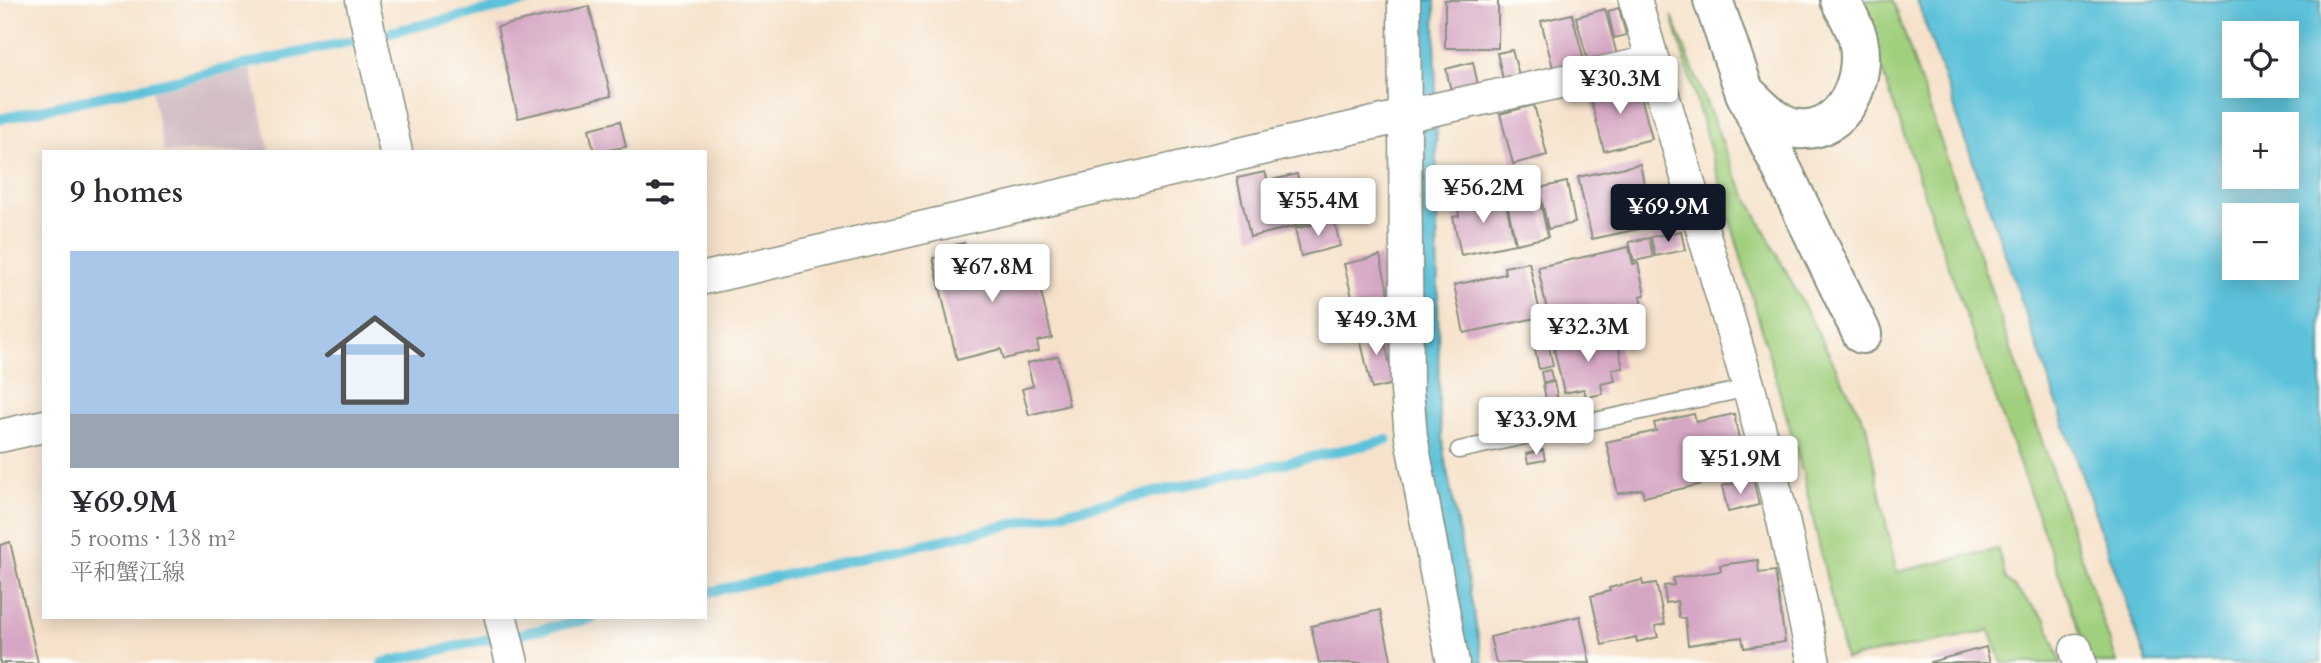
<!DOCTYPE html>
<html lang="en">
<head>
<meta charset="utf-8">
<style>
  :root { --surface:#fff; --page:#f7f7f7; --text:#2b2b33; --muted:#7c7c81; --line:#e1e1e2; --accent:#111827 }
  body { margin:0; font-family:Cardo,"Noto Serif JP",serif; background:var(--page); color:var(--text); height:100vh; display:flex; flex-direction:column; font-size:26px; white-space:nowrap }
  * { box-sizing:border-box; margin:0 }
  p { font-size:23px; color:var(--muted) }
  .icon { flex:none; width:38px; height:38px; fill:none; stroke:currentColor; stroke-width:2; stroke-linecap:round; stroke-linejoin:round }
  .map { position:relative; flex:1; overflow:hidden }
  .details { position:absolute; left:42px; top:150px; width:665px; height:469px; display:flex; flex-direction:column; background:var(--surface); border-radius:0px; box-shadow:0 4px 18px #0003 }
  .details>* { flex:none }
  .buttons { position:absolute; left:2222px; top:21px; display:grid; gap:14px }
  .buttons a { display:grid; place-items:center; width:77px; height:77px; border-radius:0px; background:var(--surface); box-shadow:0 4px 18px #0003; font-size:35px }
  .price { position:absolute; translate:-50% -60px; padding:0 16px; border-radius:7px; background:#fff; color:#222; font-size:23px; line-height:46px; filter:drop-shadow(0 2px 4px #0008) }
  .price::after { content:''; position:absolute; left:50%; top:42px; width:21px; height:16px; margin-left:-10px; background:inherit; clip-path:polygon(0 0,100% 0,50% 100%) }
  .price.current { background:var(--accent); color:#fff }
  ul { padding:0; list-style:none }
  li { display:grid; align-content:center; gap:14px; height:371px; padding:0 28px }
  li+li { border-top:2px solid var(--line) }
  li span { display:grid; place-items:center; height:217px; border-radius:0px; color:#555 }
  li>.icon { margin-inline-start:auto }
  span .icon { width:126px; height:126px; fill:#fffc; stroke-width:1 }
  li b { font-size:30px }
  h2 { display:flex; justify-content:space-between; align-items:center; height:84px; padding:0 28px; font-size:30px }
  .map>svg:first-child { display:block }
  .industrial { fill:#d2bec4 }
  .green { fill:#a0cf7d; stroke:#608658; stroke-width:2 }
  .water { fill:#5bc1d9; stroke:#3d7f86; stroke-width:2; fill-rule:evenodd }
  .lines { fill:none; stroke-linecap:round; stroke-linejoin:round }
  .stream { stroke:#5bc1d9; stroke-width:10 }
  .building { fill:#d6a7c4 }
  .lane-casing { stroke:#8a9080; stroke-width:19 }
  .street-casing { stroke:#8a9080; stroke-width:35 }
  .secondary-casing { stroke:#8a9080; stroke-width:42 }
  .lane { stroke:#fff; stroke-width:16 }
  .street { stroke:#fff; stroke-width:32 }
  .secondary { stroke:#fff; stroke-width:38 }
</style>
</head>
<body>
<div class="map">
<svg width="2321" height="663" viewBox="0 0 2321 663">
  <rect width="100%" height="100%" fill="#fdfcf7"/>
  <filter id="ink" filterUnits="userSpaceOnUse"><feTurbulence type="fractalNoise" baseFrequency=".0143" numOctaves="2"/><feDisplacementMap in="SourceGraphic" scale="14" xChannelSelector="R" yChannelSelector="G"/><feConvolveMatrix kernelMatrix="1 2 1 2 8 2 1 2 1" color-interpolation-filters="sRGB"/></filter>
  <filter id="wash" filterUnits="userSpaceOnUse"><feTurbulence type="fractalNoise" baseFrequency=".00686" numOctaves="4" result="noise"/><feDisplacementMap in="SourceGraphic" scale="28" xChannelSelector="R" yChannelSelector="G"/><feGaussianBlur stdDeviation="1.57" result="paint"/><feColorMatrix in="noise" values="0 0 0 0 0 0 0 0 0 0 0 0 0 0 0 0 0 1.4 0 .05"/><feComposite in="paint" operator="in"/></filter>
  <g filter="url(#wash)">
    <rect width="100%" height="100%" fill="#f6e2cb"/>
    <path class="industrial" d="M251,69L270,152H164L152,91Z"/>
    <path class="green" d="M1853,0H1893L2117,663H2091L1960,299L1873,44Z
      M1672,16L1733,170L1866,425L1896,572L1998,549L2006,579L2046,620L2061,663H2002L1990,631L1845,659L1803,474Z"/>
    <path class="water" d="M1420,0H1435L1439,412L1444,454L1483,663H1465L1432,479L1422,397Z
      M1917,0H2321V663H2147ZM2235,33H2287V86H2235ZM2235,124H2287V177H2235ZM2235,215H2287V268H2235Z"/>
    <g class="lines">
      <path class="stream" d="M391,32L534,0
        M0,119L356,40
        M705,593L1387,440
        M519,634L593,618
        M382,663L489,639"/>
    </g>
    <g id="blocks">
      <path class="building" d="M1445,0H1498V48H1445Z
        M589,6L611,96L518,118L497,27Z
        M1619,8L1626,35L1614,38L1608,11Z
        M1605,9L1617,55L1588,62L1576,17Z
        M1572,14L1584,60L1553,68L1541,21Z
        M1512,50L1519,75L1503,79L1497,53Z
        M1473,62L1478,85L1451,91L1446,69Z
        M1637,81L1652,139L1604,151L1589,93Z
        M1534,105L1547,155L1513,164L1500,114Z
        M620,121L626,147L594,152L589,129Z
        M1640,164L1653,226L1592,239L1578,177Z
        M1265,172L1268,181L1297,174L1309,223L1250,237L1237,178Z
        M1567,182L1575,223L1548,229L1539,188Z
        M1537,188L1548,237L1516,244L1505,195Z
        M1504,195L1515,244L1461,255L1453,217L1459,216L1457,205Z
        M1334,219L1340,246L1301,256L1295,229Z
        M1681,231L1685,250L1655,256L1651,237Z
        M1649,238L1653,257L1634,261L1629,242Z
        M964,243L970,269L1032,254L1052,338L1037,341L1039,351L1004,359L1001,349L957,360L933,258L939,257L937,249Z
        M1629,247L1633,264L1638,263L1645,295L1640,296L1643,312L1601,321L1600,314L1550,325L1538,267Z
        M1380,256L1394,318L1359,326L1344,264Z
        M1529,262L1541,317L1464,333L1454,285L1505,274L1504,267Z
        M1381,325L1394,384L1372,389L1358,330Z
        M1601,335L1602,342L1617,339L1623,368L1612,369L1615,381L1601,384L1603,394L1586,397L1584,389L1564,393L1553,345Z
        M1547,337L1553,366L1539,369L1533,340Z
        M1058,356L1069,405L1029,415L1022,389L1033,386L1027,363Z
        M1550,370L1553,381L1543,382L1541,372Z
        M1554,382L1558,401L1547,404L1543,384Z
        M1694,414L1696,422L1734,414L1745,468L1714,474L1716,481L1644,497L1642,489L1618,494L1606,442L1656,431L1654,423Z
        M1543,450L1545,460L1528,463L1526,454Z
        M1753,479L1759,505L1728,512L1722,486Z
        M10,542L38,663H0V545Z
        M1758,560L1759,573L1775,571L1785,642L1744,648L1742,637L1688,645L1685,618H1679L1677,601L1666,603L1664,586L1674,585L1673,578L1721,571L1720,565Z
        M1642,580L1643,585L1656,583L1665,624L1655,626L1658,637L1637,642L1636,637L1602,645L1591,596L1610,591L1609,588Z
        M1380,610L1392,663H1319L1311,626Z
        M1580,616L1590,663H1496L1490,637Z
        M1986,647L1990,663H1930V662Z"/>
    </g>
  </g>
  <g filter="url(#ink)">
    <use href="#blocks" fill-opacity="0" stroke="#8a9080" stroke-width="2"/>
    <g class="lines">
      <g class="lane-casing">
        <path id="lane" d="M1459,450L1749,388"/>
      </g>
      <g class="street-casing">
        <path id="street" d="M362,0L396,152
          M1404,0L1407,390L1411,437L1453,663
          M1635,0L1749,388L1783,520L1814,663
          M705,278L1404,116L1652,62
          M0,436L44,426
          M501,618L512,663
          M2076,650L2080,663"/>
      </g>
      <g class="secondary-casing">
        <path id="secondary" d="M1713,0L1745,93L1862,334
          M1749,96C1763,109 1778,127 1798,129C1845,133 1867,78 1858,39C1855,26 1846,12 1840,0"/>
      </g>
      <use href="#lane" class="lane"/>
      <use href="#street" class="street"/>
      <use href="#secondary" class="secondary"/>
    </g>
  </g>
</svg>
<div class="buttons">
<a><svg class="icon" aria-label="locate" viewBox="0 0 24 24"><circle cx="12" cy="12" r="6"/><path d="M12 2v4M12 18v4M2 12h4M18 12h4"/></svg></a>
<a>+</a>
<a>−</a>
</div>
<b class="price" style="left:1620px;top:116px">¥30.3M</b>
<b class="price" style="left:1483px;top:225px">¥56.2M</b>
<b class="price" style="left:1318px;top:238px">¥55.4M</b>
<b class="price current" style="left:1668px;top:244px">¥69.9M</b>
<b class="price" style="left:992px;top:304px">¥67.8M</b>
<b class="price" style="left:1376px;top:357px">¥49.3M</b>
<b class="price" style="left:1588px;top:364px">¥32.3M</b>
<b class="price" style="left:1536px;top:457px">¥33.9M</b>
<b class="price" style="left:1740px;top:496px">¥51.9M</b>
<section class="details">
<h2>9 homes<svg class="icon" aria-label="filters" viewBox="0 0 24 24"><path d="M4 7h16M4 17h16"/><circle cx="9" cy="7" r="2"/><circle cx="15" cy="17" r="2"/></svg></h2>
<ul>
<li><span style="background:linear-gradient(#a9c7e8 75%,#9aa5b1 0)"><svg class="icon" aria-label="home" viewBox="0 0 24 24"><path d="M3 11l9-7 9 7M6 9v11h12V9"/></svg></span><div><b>¥69.9M</b><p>5 rooms · 138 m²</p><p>平和蟹江線</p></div></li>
</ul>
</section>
</div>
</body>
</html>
